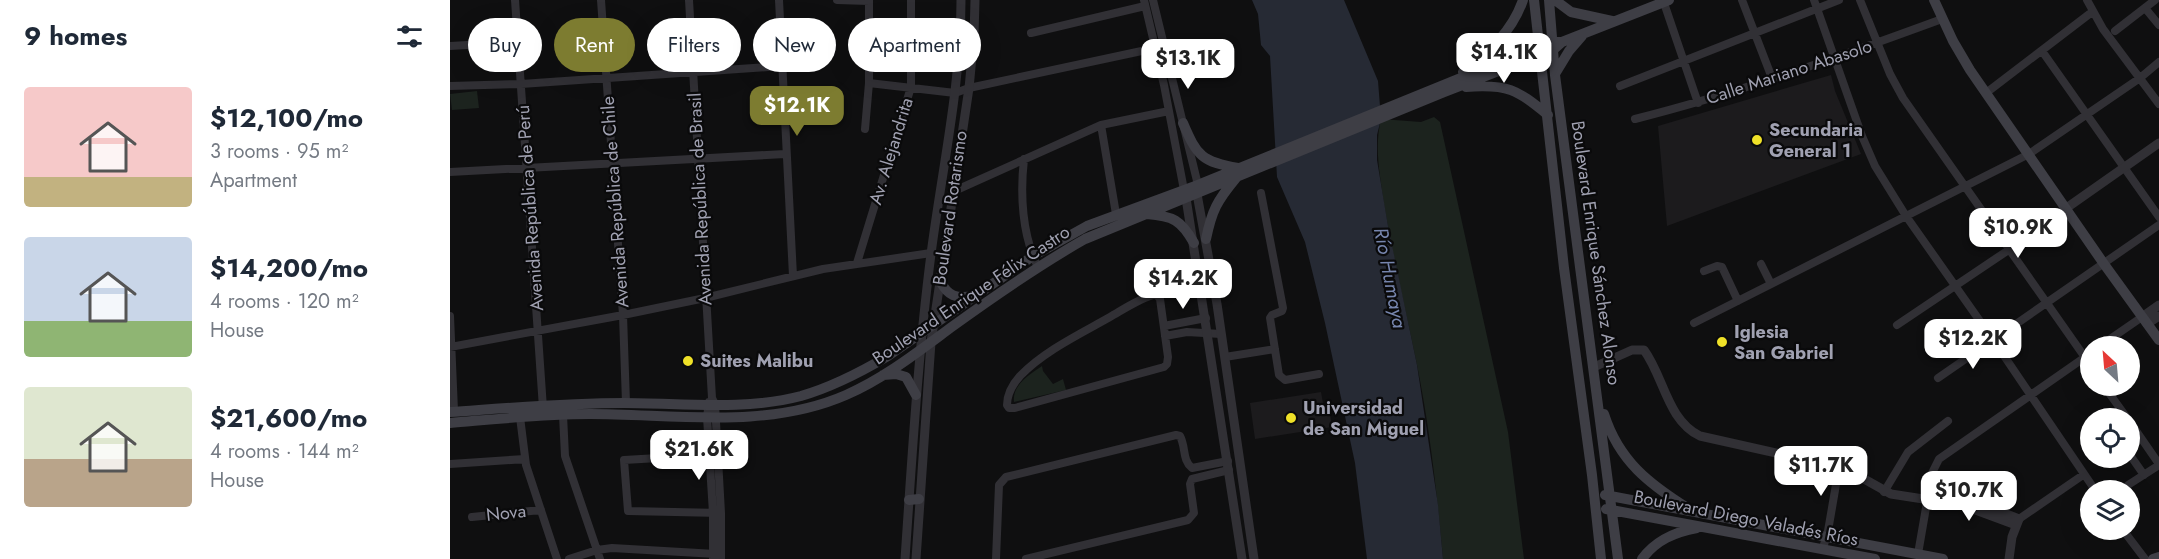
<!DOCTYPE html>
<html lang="en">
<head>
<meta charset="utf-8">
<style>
  :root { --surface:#fff; --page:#f6f6f7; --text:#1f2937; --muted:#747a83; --accent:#7d7c30 }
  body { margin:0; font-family:Jost,sans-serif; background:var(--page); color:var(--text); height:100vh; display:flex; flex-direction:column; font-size:22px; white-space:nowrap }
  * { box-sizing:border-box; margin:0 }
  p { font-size:20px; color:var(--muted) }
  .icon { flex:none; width:33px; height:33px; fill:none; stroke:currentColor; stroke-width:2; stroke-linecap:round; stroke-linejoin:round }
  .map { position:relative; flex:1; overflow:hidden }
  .sheet { display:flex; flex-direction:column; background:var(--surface); width:450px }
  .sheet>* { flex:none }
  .guide { position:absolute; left:18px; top:18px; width:570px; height:54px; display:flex; gap:12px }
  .needle { width:39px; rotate:334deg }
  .buttons { position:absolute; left:1630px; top:336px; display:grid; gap:12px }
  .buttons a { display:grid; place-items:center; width:60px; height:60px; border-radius:50%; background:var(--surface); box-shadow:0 6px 24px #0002; font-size:30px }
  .price { position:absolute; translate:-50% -51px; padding:0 14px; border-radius:12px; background:#fff; color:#222; font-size:20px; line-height:39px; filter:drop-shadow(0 2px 3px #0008) }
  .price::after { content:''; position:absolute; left:50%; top:36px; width:18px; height:14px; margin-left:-9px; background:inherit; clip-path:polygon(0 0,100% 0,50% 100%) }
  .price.selected { background:var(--accent); color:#fff }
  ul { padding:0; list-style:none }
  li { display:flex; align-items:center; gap:18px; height:150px; padding:0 24px }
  li span { display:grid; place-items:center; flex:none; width:168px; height:120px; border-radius:6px; color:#555 }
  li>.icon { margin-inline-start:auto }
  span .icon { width:72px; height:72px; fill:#fffc; stroke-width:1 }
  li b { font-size:26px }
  h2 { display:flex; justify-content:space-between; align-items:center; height:72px; padding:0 24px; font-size:26px }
  .tag { padding:0 21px; border-radius:27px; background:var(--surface); box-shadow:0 6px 24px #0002; font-size:21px; line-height:54px }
  .tag.selected { background:var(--accent); color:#fff }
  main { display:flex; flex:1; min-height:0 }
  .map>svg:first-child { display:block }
  .built { fill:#1c1b1d }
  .green { fill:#1c231e }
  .water { fill:#262a34 }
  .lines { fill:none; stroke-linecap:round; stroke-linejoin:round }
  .minor { stroke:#313035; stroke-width:8 }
  .tertiary { stroke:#313035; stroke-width:9 }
  .secondary { stroke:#3e3e45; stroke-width:10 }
  .poi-dot { fill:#efe128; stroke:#0a0a0b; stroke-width:2 }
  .labels { text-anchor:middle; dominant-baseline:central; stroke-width:4.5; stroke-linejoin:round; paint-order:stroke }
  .street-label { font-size:18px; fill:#a0a1b1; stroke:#0a0a0b }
  .poi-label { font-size:18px; font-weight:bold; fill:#a0a1b1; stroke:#0a0a0b; text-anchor:start }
  .water-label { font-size:20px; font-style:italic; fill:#7685ad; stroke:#0a0a0b }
</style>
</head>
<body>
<main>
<section class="sheet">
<h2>9 homes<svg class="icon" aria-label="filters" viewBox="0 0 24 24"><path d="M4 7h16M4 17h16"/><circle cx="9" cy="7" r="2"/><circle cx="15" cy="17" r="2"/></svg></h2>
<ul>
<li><span style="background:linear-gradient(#f6c9c9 75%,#c2b280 0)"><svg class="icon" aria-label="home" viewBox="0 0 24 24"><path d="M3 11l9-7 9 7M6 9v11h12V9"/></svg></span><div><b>$12,100/mo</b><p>3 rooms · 95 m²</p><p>Apartment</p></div></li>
<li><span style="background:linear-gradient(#c9d6e8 70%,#8fb573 0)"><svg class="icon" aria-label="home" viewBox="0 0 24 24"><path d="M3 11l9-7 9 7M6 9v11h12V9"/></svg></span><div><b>$14,200/mo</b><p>4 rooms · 120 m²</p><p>House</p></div></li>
<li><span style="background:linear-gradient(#dfe7d0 60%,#b9a48a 0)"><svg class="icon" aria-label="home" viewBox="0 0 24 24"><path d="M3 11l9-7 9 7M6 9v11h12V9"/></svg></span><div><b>$21,600/mo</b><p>4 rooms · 144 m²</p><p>House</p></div></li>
</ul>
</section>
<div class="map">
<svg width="1709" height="559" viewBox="0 0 1709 559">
  <rect width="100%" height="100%" fill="#0f0f10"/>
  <path class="built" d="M1381,75L1385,91L1411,154L1217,226L1208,126Z
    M871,392L874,409L879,408L882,427L805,439L800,403Z"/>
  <path class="green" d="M27,91L29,108L2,110L0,94Z
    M984,117L990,122L1058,432L1074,559H993C987,494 980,429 967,365C956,311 943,258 934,204C930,175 924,148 931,119L971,122Z
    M592,366L593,371L603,384L613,379L616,390L564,402C562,385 579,375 592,366Z"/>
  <path class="water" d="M802,0H894L928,81L931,119L927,135V160L938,226L967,365L988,505L993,559H917L905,463L875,323L855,242L827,177L820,56L811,45L808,14Z"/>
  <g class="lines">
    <path class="minor" d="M65,0L93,408
      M151,0L173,315L176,403
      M239,0L262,398L265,404L271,513V559
      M329,0L343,276
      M387,0L419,1
      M694,0L714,85L734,190
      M703,0L748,185
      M1213,0L1248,103
      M1292,0L1322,78
      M1364,0L1412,136L1425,166L1456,216L1544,341L1645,490
      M1410,0L1440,74L1453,98L1641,366
      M1637,0L1653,29L1709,104
      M1695,8L1709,25
      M1665,31L1705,0
      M581,33L695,6
      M0,46L68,42
      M1592,51L1709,217
      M419,83L505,93L519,88L715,46
      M0,86L71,84L332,66
      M1170,86L1389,0
      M1536,93L1642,12
      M1185,119C1289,93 1391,56 1492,19
      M651,125L666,214
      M415,129L419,83V0
      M574,159C570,194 572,235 588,267
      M0,172L335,154
      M502,192L651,125L719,111
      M811,193L833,308L832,311L822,315L820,318L829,375L835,380L869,374
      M407,263L461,87V0
      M1311,264L1321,284
      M1254,271L1267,266L1272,267L1288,301
      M706,294L710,299L718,357L717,364L714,367L565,408H559L557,405C557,394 562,385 570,376C594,351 630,334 660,317C674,309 690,298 706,294Z
      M0,316L4,411
      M1244,323L1579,154L1690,78L1709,62
      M1447,325L1560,249L1615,209
      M714,326L756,318
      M715,336L737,332L771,334
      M1650,346L1692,317
      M0,347L173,315L255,298L373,269L481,253
      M775,357L825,349
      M1488,378L1709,225
      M1654,386L1677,418
      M259,402L257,417L263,513V559
      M113,415L115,456L150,559
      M70,417L76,465L107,559
      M1680,422L1709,464
      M260,455L174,460L178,511L271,513
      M1680,455L1694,475
      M0,464L75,459
      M1678,485L1709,465
      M1434,492L1458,452L1498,421
      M22,517L91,510
      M1569,519L1633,475
      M1673,530L1695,559
      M1373,548L1378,531L1389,467
      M1468,554L1482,473L1489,459L1641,353
      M119,559L147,550L162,548L266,554
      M546,559L549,485L556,477L726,435L730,436C736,447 732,460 742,468L778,461
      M576,559L738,520L744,513L740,484L742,479L779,470"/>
    <path class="tertiary" d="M747,194L767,304L804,559
      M736,198L792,559
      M1615,209L1709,143
      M1692,317L1709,305
      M1697,324L1709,316
      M1144,367L1182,350H1194C1214,377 1217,420 1250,436L1389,467L1407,475L1441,494L1512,505L1566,525
      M1486,496L1516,498L1569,519L1562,537L1559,559
      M455,559C462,457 468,355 481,254C492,169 511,86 511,0
      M466,559L481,342L519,88L524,36L525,0"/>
    <path class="secondary" d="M1084,0L1114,268L1142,475L1151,559
      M1099,0L1105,75L1168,559
      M1105,0L1121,12L1162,21
      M1484,0L1503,41L1520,70L1654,264L1709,340
      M1013,72C1039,52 1062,32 1073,0
      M1105,74L1119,51L1132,36
      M1016,87C1058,84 1066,89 1098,115
      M733,123C747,156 752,162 788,168
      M697,214C723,216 731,220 744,243
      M756,239C762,210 767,201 786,178
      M490,281C498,296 506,299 523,296
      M433,375L446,374L456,377L466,395
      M0,412C58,408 116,403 174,403C232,403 294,411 351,396C382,387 411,372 438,356L583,256L637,226L748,185L1089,46L1101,42H1112L1219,0
      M1154,414C1169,461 1199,484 1239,509
      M0,423C47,419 93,414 140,414C224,414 316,430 396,395C435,378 469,351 503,326C546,295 589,265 635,239L994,92L1103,50L1112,42
      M1155,495L1493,559
      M459,500L469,499
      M1156,509L1425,559
      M1192,559C1206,540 1225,532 1247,528
      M1703,559L1709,557"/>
  </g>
  <g class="poi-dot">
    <circle cx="1307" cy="140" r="6"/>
    <circle cx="1272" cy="342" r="6"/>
    <circle cx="238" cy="361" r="6"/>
    <circle cx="841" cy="418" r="6"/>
  </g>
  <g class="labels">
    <g class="street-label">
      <text transform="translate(1339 72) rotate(-18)">Calle Mariano Abasolo</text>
      <text transform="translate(441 151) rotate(-73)">Av. Alejandrita</text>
      <text transform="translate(250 199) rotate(-93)">Avenida República de Brasil</text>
      <text transform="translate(165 202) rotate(-94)">Avenida República de Chile</text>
      <text transform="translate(80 208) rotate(-94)">Avenida República de Perú</text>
      <text transform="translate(500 208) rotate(-82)">Boulevard Rotarismo</text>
      <text transform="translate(1146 253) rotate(82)">Boulevard Enrique Sánchez Alonso</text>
      <text transform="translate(521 295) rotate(-34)">Boulevard Enrique Félix Castro</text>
      <text transform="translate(56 513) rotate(-6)">Nova</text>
      <text transform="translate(1296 518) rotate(11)">Boulevard Diego Valadés Ríos</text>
    </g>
    <g class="poi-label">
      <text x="1319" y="130">Secundaria<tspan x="1319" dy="21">General 1</tspan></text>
      <text x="1284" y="332">Iglesia<tspan x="1284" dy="21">San Gabriel</tspan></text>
      <text x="250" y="361">Suites Malibu</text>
      <text x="853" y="408">Universidad<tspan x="853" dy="21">de San Miguel</tspan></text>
    </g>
    <g class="water-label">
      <text transform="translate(940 278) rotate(79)">Río Humaya</text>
    </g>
  </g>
</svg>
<div class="buttons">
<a><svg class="needle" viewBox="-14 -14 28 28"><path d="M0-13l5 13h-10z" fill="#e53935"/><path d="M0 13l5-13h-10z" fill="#747a83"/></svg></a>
<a><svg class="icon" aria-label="locate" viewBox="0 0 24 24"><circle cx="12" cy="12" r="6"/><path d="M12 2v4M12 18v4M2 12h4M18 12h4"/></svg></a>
<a><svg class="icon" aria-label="layers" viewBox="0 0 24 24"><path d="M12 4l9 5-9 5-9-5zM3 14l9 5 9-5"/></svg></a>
</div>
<b class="price" style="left:1054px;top:84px">$14.1K</b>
<b class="price" style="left:738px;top:90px">$13.1K</b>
<b class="price selected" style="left:347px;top:137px">$12.1K</b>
<b class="price" style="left:1568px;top:259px">$10.9K</b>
<b class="price" style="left:733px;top:310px">$14.2K</b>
<b class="price" style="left:1523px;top:370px">$12.2K</b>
<b class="price" style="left:249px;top:481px">$21.6K</b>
<b class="price" style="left:1371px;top:497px">$11.7K</b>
<b class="price" style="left:1519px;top:522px">$10.7K</b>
<div class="guide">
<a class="tag">Buy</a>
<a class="tag selected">Rent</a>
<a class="tag">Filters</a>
<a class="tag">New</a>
<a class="tag">Apartment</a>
</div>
</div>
</main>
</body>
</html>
